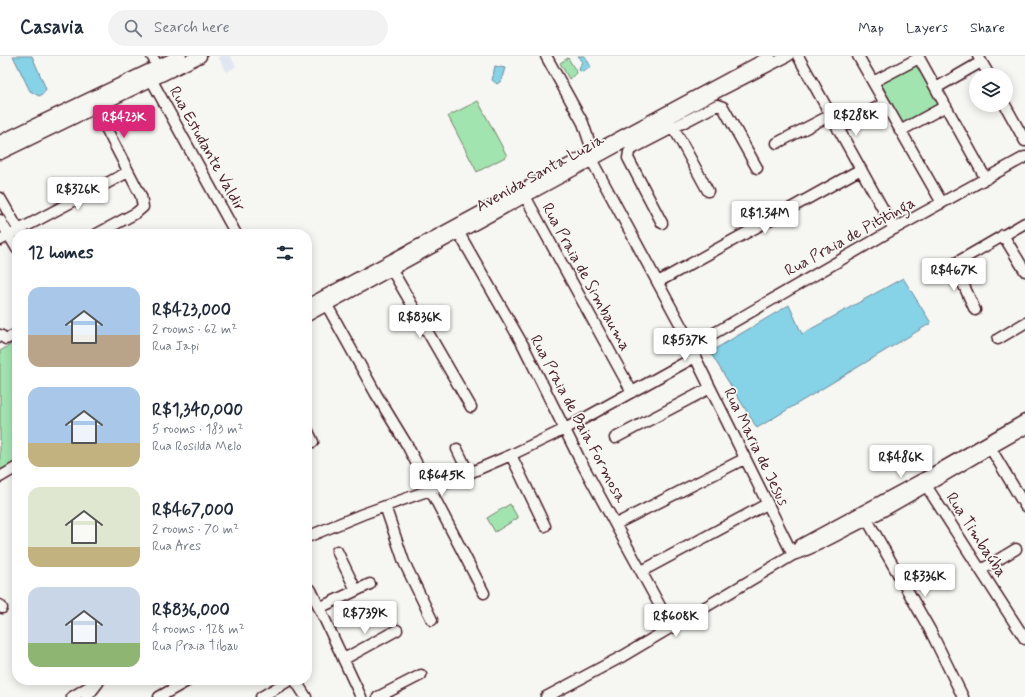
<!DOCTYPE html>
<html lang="en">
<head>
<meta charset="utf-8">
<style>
  :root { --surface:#fff; --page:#f2f2f3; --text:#1f2937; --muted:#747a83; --line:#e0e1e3; --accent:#db2777 }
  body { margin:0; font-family:Mynerve,sans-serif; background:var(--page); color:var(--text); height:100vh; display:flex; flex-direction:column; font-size:15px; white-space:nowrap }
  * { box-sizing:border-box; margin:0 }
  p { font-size:13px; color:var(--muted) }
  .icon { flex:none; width:22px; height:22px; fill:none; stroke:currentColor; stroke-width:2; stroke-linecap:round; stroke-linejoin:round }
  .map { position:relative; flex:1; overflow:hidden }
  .side { position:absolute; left:12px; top:173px; width:300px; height:456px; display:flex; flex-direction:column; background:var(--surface); border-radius:16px; box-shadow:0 2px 10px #0003 }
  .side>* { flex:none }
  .fabs { position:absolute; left:969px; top:12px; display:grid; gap:8px }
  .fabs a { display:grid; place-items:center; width:44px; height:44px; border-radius:50%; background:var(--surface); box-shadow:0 2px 10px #0003; font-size:20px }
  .price { position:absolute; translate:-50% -34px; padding:0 9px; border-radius:4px; background:#fff; color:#222; font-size:13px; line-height:26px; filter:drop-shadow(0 1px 2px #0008) }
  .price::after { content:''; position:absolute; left:50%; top:24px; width:12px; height:9px; margin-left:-6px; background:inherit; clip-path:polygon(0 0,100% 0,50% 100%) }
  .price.on { background:var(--accent); color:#fff }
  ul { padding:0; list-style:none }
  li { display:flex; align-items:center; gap:12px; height:100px; padding:0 16px }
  li span { display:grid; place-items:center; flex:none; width:112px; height:80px; border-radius:12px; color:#555 }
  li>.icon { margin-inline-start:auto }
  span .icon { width:48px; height:48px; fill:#fffc; stroke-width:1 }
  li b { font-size:17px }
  h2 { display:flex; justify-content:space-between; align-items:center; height:48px; padding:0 16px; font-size:17px }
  header { display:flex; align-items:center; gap:24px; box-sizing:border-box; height:56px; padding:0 20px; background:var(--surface); border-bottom:1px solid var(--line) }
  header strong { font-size:19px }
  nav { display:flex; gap:22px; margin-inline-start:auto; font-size:14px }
  .search { width:280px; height:36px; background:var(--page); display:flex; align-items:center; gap:10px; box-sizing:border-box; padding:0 14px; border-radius:22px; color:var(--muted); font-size:15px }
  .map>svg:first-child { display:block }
  .built { fill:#e0e7f2 }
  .green { fill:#a1e4af; stroke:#76826d }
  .water { fill:#86d2e6; stroke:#6e8a9b }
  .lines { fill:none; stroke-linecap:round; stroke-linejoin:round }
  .minor-casing { stroke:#4a1f2b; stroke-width:13 }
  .major-casing { stroke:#4a1f2b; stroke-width:15 }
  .minor { stroke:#f6f6f2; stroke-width:10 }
  .major { stroke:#f6f6f2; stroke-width:12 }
  .labels { text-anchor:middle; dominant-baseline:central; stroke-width:3.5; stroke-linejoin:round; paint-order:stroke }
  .street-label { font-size:16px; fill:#4a1f2b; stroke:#f6f6f2 }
</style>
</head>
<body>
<header>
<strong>Casavia</strong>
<div class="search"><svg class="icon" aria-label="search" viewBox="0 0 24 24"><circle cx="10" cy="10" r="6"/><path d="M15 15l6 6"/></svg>Search here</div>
<nav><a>Map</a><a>Layers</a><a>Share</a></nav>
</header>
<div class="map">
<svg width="1025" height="641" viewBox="0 0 1025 641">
  <rect width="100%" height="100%" fill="#f6f6f2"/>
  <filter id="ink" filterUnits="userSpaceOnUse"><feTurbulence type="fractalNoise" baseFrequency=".025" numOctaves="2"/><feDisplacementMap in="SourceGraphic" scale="8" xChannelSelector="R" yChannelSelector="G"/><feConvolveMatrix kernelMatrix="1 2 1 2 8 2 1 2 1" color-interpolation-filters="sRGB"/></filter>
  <g filter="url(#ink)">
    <path class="built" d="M221,0H230L236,10L227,16L218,1Z"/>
    <path class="green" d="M568,2L577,17L569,23L560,7Z
      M913,8H918L939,49L903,68L881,27Z
      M478,45L507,100L477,116L448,60Z
      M17,285V405L0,414V295Z
      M510,448L518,462L495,476L487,462Z"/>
    <path class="water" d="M13,0H32L46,33L43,38L39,40L30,35Z
      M578,0H585L591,11L583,16L579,14L582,5Z
      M495,10L505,12L501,25L497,28L492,24Z
      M903,222L931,267L757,372L710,296L789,249L802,278Z"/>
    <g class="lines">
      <g class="minor-casing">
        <path id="minor" d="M152,0L161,16
          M546,0L583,67L592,94
          M798,0L894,173
          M858,0L942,147
          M918,0L986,123
          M978,0L989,19
          M151,23L236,178
          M873,26L919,2
          M936,32L981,6
          M92,45L141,140L143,151L136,157L97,178
          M1005,49L1025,85
          M670,65L708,135
          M838,73L885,47
          M900,75L946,50
          M777,87L831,59
          M592,105L692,290L695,301L793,499
          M0,142L21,178
          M526,142L632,336
          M0,164L17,193
          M662,167L628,102L629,96L632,93L717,49L723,51L757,112
          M456,172L523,289L580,404L672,572
          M1003,179L1025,215
          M0,184L128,116
          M389,209L471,351
          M658,226L861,113
          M324,244L376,338L407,389L484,537
          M307,249L770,0
          M975,254L954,208L1025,167
          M307,260L708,41L788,0
          M0,279L6,283L17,278
          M998,283L1025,267
          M692,290L894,173L1025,101
          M307,373L313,386
          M615,382L710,332
          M457,393L469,418
          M991,393L1025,450
          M511,399L545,470
          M0,421L17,411
          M927,431L1025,583
          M385,450L404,506L432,564
          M865,460L930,574L963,641
          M616,468L744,403
          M307,481L363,458L430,434L511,399L565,373L695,301
          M337,495L356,534
          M793,499L800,489L811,483L924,422L1025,364
          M981,514L1016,493
          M642,515L767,448
          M311,534L361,641
          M0,549L2,552
          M319,552L370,528
          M344,603L397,574
          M295,624L306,641
          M72,641L100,624
          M87,641L98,627
          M159,641L189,624
          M261,641L290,624
          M378,641L421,619
          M546,641L623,600L793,499C812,493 828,484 845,475C907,445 964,406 1025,373"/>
      </g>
      <g class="major-casing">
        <path id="major" d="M0,86L180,0
          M0,97L200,0"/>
      </g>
      <use href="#minor" class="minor"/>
      <use href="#major" class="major"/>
    </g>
  </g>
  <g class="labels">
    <g class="street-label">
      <text transform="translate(207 93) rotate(61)">Rua Estudante Valdir</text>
      <text transform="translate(540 117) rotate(-29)">Avenida Santa Luzia</text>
      <text transform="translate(850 181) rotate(-29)">Rua Praia de Pititinga</text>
      <text transform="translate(586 221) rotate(61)">Rua Praia de Simbauma</text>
      <text transform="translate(578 363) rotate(62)">Rua Praia de Baia Formosa</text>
      <text transform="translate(756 391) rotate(64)">Rua Maria de Jesus</text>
      <text transform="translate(976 479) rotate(57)">Rua Timbaúba</text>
    </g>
  </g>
</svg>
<div class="fabs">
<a><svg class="icon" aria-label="layers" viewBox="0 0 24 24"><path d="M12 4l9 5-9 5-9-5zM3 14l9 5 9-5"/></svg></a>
</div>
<b class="price" style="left:856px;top:81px">R$288K</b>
<b class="price on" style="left:124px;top:83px">R$423K</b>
<b class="price" style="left:78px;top:155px">R$326K</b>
<b class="price" style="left:765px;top:179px">R$1.34M</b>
<b class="price" style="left:954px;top:236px">R$467K</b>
<b class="price" style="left:420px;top:283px">R$836K</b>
<b class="price" style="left:685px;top:306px">R$537K</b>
<b class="price" style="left:901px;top:423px">R$486K</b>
<b class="price" style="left:442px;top:441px">R$645K</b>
<b class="price" style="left:925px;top:542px">R$336K</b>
<b class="price" style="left:365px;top:579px">R$739K</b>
<b class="price" style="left:676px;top:582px">R$608K</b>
<section class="side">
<h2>12 homes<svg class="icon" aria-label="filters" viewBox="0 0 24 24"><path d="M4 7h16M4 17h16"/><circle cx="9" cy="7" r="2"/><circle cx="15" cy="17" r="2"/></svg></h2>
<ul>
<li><span style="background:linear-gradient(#a9c7e8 60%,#b9a48a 0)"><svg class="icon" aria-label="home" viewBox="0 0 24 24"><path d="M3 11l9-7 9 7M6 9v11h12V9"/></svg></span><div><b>R$423,000</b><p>2 rooms · 62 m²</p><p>Rua Japi</p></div></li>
<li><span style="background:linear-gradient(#a9c7e8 70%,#c2b280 0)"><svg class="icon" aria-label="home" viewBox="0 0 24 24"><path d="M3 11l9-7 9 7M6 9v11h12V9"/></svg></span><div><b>R$1,340,000</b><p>5 rooms · 183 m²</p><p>Rua Rosilda Melo</p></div></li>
<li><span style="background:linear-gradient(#dfe7d0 75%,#c2b280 0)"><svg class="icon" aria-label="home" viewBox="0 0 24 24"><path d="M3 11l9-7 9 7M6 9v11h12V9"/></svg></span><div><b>R$467,000</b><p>2 rooms · 70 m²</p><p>Rua Ares</p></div></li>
<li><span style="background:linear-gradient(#c9d6e8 70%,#8fb573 0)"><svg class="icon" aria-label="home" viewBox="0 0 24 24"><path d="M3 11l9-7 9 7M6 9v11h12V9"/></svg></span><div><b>R$836,000</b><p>4 rooms · 128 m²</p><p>Rua Praia Tibau</p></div></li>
</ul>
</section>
</div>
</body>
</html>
